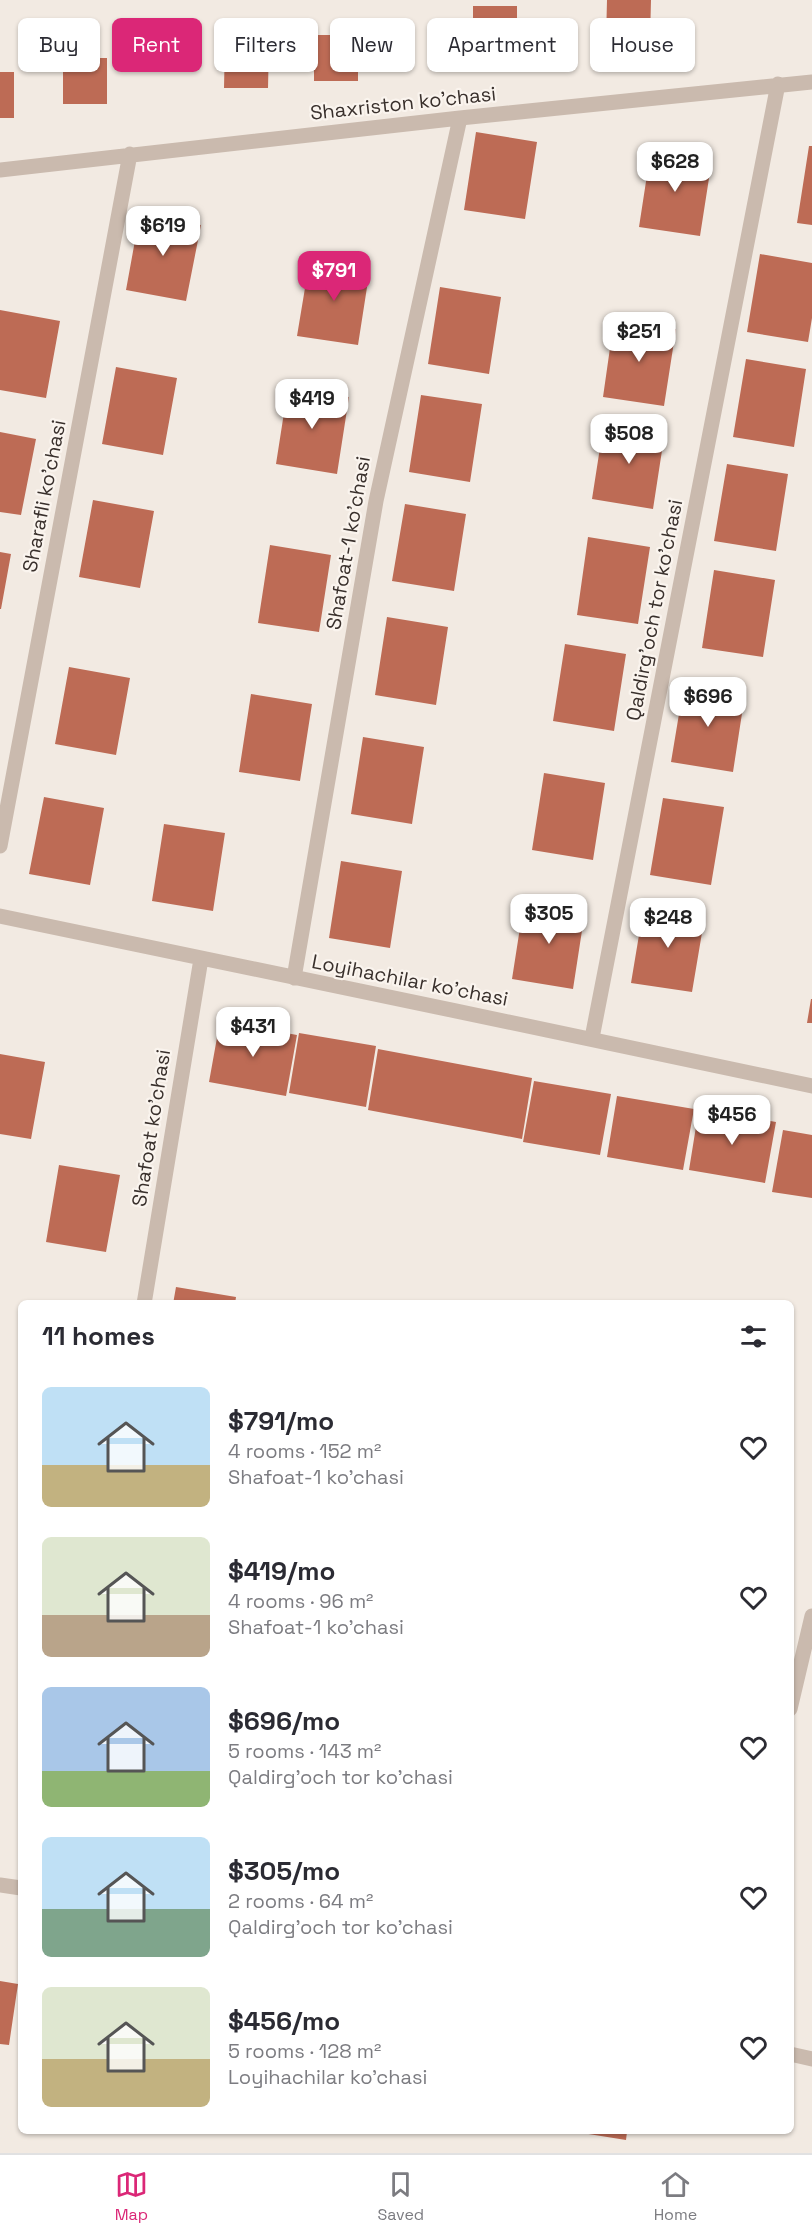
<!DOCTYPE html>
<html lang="en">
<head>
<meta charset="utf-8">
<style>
  :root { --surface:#fff; --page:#f7f7f7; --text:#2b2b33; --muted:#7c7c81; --line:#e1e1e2; --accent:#db2777 }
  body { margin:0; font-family:"Space Grotesk",sans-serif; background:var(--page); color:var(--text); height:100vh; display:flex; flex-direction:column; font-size:22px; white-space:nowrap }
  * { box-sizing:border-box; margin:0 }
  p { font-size:20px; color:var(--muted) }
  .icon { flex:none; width:33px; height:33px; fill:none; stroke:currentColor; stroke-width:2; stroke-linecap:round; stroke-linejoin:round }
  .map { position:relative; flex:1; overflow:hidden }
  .details { position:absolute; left:18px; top:1300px; width:776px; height:834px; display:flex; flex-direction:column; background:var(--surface); border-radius:9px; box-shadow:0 2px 4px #0004 }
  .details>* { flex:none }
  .banner { position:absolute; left:18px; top:18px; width:777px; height:54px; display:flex; gap:12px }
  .price { position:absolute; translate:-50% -51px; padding:0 14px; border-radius:12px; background:#fff; color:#222; font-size:20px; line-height:39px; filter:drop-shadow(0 2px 3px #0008) }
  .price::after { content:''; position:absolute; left:50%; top:36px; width:18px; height:14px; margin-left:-9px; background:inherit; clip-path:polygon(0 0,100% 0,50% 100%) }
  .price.current { background:var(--accent); color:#fff }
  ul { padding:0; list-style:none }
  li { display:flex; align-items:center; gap:18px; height:150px; padding:0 24px }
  li span { display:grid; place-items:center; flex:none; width:168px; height:120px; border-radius:9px; color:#555 }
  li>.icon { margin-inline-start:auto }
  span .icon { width:72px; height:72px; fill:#fffc; stroke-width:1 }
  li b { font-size:26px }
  h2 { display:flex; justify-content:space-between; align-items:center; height:72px; padding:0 24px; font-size:26px }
  .pill { padding:0 21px; border-radius:9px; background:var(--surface); box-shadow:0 2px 4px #0004; font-size:21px; line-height:54px }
  .pill.current { background:var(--accent); color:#fff }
  .tab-bar { display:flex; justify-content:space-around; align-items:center; height:84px; border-top:2px solid var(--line); background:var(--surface); font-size:16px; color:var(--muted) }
  .tab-bar a { display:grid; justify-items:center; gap:3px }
  .tab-bar .current { color:var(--accent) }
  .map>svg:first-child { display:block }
  .building { fill:#bd6b55 }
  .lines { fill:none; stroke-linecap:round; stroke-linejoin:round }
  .minor { stroke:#cabaae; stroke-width:15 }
  .labels { text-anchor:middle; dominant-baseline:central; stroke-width:4.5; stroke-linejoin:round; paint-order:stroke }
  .street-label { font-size:20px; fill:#39302c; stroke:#faf4ee }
</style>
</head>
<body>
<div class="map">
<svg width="812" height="2153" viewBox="0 0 812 2153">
  <rect width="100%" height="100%" fill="#f2eae2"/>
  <path class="building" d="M607,0H651L650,40H606Z
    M473,6H517V53L473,52Z
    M314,35H358V81H314Z
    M225,41L269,42L268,88H224Z
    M63,58H107V104H63Z
    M0,72H14V118H0Z
    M476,132L537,142L525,219L464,210Z
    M809,146H812V225L797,223Z
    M651,149L712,159L700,236L639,227Z
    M140,213L201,225L186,301L126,290Z
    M760,254L812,263V318L808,342L747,332Z
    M310,258L370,268L358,345L297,336Z
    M440,287L501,297L489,374L428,364Z
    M0,310L60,321L46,398L0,390Z
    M614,320L676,329L664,406L603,397Z
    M746,359L806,369L794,447L733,437Z
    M116,367L177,378L163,455L102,444Z
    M288,387L349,397L337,474L276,464Z
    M421,395L482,404L470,482L409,472Z
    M604,422L665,431L653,509L592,499Z
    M0,432L36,439L21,515L0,512Z
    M727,464L788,474L776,551L714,541Z
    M93,500L154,511L140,588L79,577Z
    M405,504L466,514L454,591L392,581Z
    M588,537L650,547L638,624L577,615Z
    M270,545L331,555L319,632L258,623Z
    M0,552L11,554L1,609H0Z
    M714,570L775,580L763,657L702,648Z
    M387,617L448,627L436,705L375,695Z
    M565,644L626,654L614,731L553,721Z
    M69,667L130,678L116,755L55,744Z
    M684,684L745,694L733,772L671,762Z
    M251,694L312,704L300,781L239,772Z
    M363,737L424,747L412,824L351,814Z
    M544,773L605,783L593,860L532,850Z
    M44,797L104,808L90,885L29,874Z
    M663,798L724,807L711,885L650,875Z
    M164,824L225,833L213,911L152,901Z
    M341,861L402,871L390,948L329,938Z
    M524,902L585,911L573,989L512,979Z
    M644,905L705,915L692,992L631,983Z
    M811,999H812V1023H807Z
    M220,1021L297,1035L286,1096L209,1082Z
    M299,1033L376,1046L366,1107L289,1093Z
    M378,1049L532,1078L522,1139L368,1110Z
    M0,1054L45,1062L31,1139L0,1134Z
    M534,1081L611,1094L600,1155L523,1142Z
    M617,1096L694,1109L683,1170L607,1157Z
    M699,1108L776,1122L765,1183L689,1170Z
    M783,1130L812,1135V1198L772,1192Z
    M59,1165L120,1175L106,1252L46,1242Z
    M176,1287L236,1297L235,1304H173Z
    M0,1981L18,1984L9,2045L0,2044Z
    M576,2132H627L626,2140Z"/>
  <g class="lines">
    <path class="minor" d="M0,170L460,118L812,82
      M0,846L130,154
      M0,916C270,974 542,1027 812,1086
      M294,978L376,501L460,118
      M592,1038L778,84
      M144,1304L201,959
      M790,1709L812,1616
      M0,1885L21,1888
      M790,2054L812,2059"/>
  </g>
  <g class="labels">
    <g class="street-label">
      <text transform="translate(403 103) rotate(-6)">Shaxriston ko'chasi</text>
      <text transform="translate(44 496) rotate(-79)">Sharafli ko'chasi</text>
      <text transform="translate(348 543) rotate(-80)">Shafoat-1 ko'chasi</text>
      <text transform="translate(654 610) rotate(-79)">Qaldirg'och tor ko'chasi</text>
      <text transform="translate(410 980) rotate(11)">Loyihachilar ko'chasi</text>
      <text transform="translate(151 1128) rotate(-81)">Shafoat ko'chasi</text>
    </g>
  </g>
</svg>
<b class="price" style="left:675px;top:193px">$628</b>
<b class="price" style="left:163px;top:257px">$619</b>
<b class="price current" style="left:334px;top:302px">$791</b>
<b class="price" style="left:639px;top:363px">$251</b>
<b class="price" style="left:312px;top:430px">$419</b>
<b class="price" style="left:629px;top:465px">$508</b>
<b class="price" style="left:708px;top:728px">$696</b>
<b class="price" style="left:549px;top:945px">$305</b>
<b class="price" style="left:668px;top:949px">$248</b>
<b class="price" style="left:253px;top:1058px">$431</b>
<b class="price" style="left:732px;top:1146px">$456</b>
<div class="banner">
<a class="pill">Buy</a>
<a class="pill current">Rent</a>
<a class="pill">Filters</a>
<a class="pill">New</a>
<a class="pill">Apartment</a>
<a class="pill">House</a>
</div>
<section class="details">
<h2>11 homes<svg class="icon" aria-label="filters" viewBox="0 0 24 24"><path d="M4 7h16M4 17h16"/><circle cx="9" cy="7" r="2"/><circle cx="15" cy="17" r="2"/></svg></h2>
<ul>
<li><span style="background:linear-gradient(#bfe0f5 65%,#c2b280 0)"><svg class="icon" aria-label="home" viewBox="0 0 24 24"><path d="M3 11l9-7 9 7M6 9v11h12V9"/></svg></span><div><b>$791/mo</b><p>4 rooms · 152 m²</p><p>Shafoat-1 ko'chasi</p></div><svg class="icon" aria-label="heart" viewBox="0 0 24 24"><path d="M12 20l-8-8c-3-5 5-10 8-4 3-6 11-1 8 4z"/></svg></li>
<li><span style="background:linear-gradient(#dfe7d0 65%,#b9a48a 0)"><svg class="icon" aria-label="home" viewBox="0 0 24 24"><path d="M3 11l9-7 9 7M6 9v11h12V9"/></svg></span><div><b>$419/mo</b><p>4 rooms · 96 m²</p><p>Shafoat-1 ko'chasi</p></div><svg class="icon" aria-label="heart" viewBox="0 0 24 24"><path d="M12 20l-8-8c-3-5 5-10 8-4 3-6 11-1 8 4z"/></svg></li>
<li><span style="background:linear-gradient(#a9c7e8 70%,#8fb573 0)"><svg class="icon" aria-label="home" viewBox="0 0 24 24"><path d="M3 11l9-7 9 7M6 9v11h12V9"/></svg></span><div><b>$696/mo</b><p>5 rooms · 143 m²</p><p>Qaldirg'och tor ko'chasi</p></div><svg class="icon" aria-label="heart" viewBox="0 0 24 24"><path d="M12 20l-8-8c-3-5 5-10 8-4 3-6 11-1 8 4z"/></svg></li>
<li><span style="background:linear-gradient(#bfe0f5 60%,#7fa58c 0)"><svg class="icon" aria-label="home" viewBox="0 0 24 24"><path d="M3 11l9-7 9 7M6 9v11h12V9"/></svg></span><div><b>$305/mo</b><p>2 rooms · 64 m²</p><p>Qaldirg'och tor ko'chasi</p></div><svg class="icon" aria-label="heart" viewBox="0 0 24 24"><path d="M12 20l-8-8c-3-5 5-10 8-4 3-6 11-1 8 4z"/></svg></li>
<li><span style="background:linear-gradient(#dfe7d0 60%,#c2b280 0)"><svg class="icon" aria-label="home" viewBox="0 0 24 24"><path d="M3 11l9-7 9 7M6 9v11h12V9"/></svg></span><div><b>$456/mo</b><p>5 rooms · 128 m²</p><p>Loyihachilar ko'chasi</p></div><svg class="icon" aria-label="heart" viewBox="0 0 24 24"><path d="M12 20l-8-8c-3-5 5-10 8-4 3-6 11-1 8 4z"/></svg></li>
</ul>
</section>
</div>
<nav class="tab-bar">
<a class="current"><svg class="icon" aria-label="map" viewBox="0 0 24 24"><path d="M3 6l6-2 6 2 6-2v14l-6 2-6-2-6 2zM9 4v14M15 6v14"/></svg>Map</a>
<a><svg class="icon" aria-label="saved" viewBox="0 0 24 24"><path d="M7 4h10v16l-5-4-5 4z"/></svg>Saved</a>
<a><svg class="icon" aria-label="home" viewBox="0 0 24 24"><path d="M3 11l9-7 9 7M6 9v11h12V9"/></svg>Home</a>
</nav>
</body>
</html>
